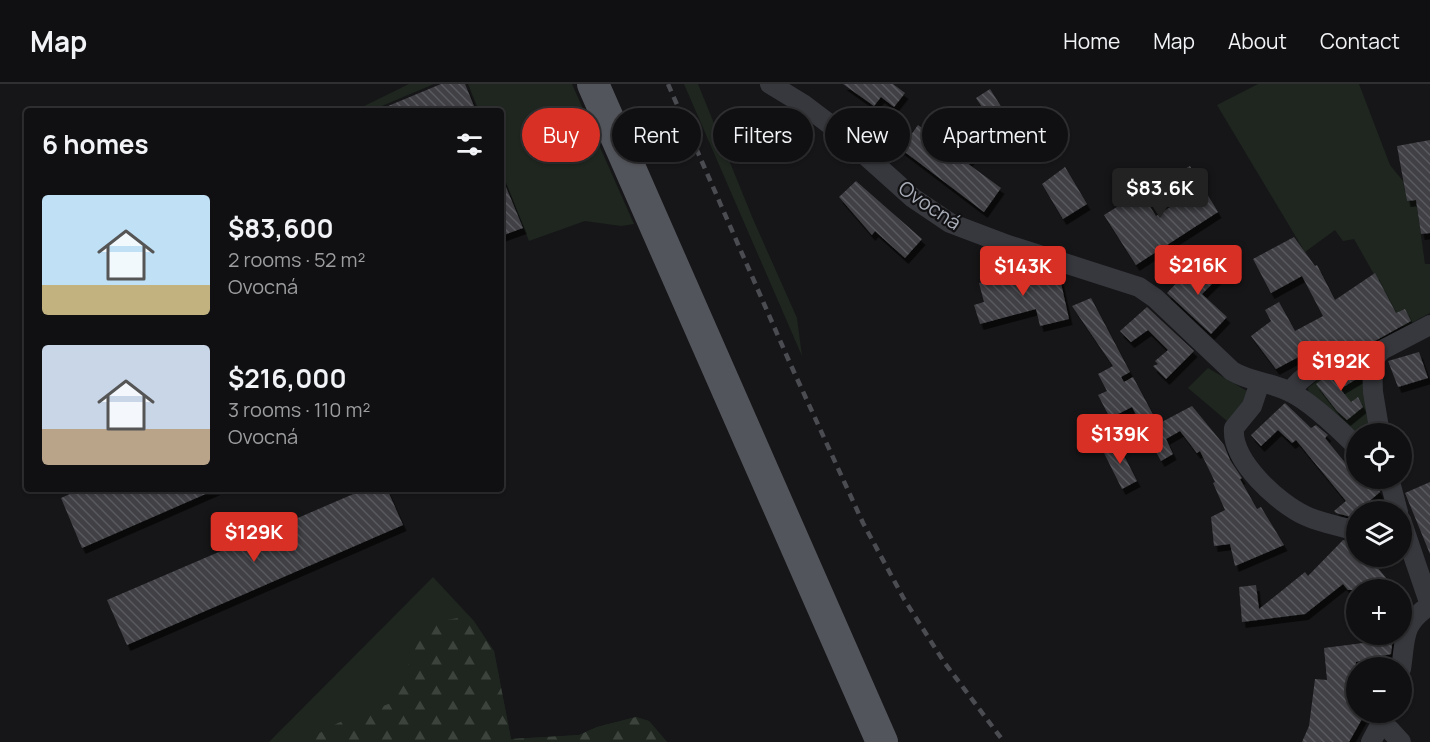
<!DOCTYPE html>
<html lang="en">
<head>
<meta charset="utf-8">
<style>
  :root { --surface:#101012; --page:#1e1e20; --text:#f1f3f6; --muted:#9c9d9f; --line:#303032; --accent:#d93025 }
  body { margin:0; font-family:Manrope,sans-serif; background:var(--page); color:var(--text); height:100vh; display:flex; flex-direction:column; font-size:22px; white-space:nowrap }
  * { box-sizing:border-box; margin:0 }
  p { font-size:20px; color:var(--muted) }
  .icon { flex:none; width:33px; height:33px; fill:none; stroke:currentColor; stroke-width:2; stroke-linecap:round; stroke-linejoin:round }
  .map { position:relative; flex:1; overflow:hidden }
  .drawer { position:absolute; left:24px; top:24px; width:480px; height:384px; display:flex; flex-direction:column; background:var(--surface); border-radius:6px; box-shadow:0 2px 4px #0004,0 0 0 2px var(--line) }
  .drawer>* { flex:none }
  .top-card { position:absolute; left:522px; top:24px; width:570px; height:54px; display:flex; gap:12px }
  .controls { position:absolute; left:1346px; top:339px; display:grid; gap:12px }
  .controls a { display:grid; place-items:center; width:66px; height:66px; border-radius:50%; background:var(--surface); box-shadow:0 2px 4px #0004,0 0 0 2px var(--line); font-size:30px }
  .price { position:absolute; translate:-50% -51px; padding:0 14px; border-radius:6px; background:var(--accent); color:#fff; font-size:20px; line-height:39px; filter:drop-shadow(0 2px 3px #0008) }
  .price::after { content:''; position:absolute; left:50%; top:36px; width:18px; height:14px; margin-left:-9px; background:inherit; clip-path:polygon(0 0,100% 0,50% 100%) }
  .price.on { background:#222; color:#fff }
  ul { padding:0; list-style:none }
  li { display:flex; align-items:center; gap:18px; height:150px; padding:0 18px }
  li span { display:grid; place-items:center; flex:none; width:168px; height:120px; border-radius:6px; color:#555 }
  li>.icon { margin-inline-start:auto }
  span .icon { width:72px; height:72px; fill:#fffc; stroke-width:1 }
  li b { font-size:26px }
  h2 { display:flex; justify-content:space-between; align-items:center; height:72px; padding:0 18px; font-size:26px }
  .chip { padding:0 21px; border-radius:27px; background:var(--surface); box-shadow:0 2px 4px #0004,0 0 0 2px var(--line); font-size:21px; line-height:54px }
  .chip.on { background:var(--accent); color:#fff }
  header { display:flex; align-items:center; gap:36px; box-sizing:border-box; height:84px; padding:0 30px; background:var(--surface); border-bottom:2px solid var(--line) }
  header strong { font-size:28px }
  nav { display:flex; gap:33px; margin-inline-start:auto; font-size:21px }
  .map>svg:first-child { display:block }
  .grass { fill:#1e261f }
  .forest { fill:url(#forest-firs) }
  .building { fill:url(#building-back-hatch); filter:url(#shadow) }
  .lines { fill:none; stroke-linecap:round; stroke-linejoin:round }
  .street { stroke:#37383d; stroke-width:20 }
  .primary { stroke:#53555c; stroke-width:32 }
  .rail { stroke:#4a4c52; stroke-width:4.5; stroke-dasharray:8 6; stroke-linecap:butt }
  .labels { text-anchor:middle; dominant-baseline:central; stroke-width:4.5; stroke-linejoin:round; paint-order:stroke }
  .street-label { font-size:20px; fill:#a8adb8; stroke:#111113 }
</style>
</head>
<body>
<header>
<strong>Map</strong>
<nav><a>Home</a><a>Map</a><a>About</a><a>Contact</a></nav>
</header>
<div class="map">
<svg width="1430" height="658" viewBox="0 0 1430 658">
  <defs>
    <pattern id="forest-firs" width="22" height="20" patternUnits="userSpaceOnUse" patternTransform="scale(1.5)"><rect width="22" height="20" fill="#1e261f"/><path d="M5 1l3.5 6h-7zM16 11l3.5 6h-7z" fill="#3c433d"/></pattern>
    <pattern id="building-back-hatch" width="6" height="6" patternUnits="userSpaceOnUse" patternTransform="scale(1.5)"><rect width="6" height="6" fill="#404145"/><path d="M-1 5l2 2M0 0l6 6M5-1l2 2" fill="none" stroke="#595a5e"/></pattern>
    <filter id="shadow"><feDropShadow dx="3.5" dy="6" stdDeviation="0" flood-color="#0009"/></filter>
  </defs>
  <rect width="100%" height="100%" fill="#161618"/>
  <path class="grass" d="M409,0H434L370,27H354Z
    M468,0H572L634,140L621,142L585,137L529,157L501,86V27H479Z
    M684,0H698L753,135L797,234L802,272Z
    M1258,0H1359L1390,81L1403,97L1407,117L1416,116L1425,180H1430V229L1404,243L1354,155L1343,157L1335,146L1305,168L1217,21Z
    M1342,277L1365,287L1374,349L1356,350L1309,312L1308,304Z
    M1208,284L1247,307C1248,319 1235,329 1227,337L1188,304Z
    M433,493L474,537L494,567L511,655L579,651L597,643L636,633L649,637L667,658H269Z"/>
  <path class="forest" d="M463,533L487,557L494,567L511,655L579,651L597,643L636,633L649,637L667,658H303L338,639L391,619L426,540Z"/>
  <path class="building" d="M441,0H465L476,27H376Z
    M843,0H893L905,9L894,23L881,13L874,22Z
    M990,5L1024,59L1011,68L995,43L967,79L1001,104L984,128L901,65L918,41L936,55L940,50L958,65L986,29L976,14Z
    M1430,56V149L1421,150L1416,116L1407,117L1397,62Z
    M1190,82L1218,128L1136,181L1104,131L1141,108L1156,132L1189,111L1176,90Z
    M1065,83L1087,120L1063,135L1042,100Z
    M501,91L523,144L501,152Z
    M856,97L922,155L905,174L875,147L872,151L839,113Z
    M1294,153L1315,182L1317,181L1335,216L1375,189L1396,229L1405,225L1411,237L1364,263L1352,259L1339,260L1309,274L1306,269L1276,285L1251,252L1271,237L1265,226L1279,218L1295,247L1323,232L1302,192L1271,209L1253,175Z
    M1199,175L1218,194L1202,210L1227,233L1211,250L1167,209Z
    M1029,182L1031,192L1051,187L1059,190L1069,235L1040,242L1036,225L980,240L974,221L984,218L979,199L1014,189L1013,187Z
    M1091,214L1130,288L1121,293L1124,298L1133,293L1158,340L1192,322L1224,361L1230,376L1242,394L1240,395L1257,425L1261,423L1284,461L1235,482L1230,460L1214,462L1211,433L1225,426L1213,399L1215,398L1200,367L1197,369L1180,347L1166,355L1173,370L1161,377L1132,323L1110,334L1098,311L1107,307L1098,290L1113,282L1072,222Z
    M1147,223L1194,267L1166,295L1153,282L1158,280L1155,277L1168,266L1148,246L1131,258L1120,247Z
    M1419,268L1428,294L1398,303L1388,277Z
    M1354,285L1360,287V293L1340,305L1351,318L1358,313L1363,323L1347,336L1337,327L1316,300L1328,291Z
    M1285,319L1311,344L1316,341L1328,351L1325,354L1356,392V394H1371L1380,408L1351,433L1336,429L1334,427L1346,417L1296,356L1292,359L1278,346L1261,362L1251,351Z
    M1117,358L1137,397L1122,405L1102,365Z
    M1430,398V470L1405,409Z
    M81,405H217L82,464L61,414Z
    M365,405H387L403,441L127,561L107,516Z
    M1343,456L1356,459V472H1368L1396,506H1348L1343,500L1305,530L1242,538L1239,503L1256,501L1259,525L1305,488L1308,492Z
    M1361,550H1393V552L1391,570L1356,578V628H1366L1349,658H1302L1309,642L1315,595L1327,596L1324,564L1363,559Z"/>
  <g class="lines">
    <path class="street" d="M770,0L803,20L836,45L913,114L950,139L1008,161L1139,203L1155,214L1232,287C1250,298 1271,298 1290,308C1311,318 1339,345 1356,362
      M1372,279L1376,272L1382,266L1430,241
      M1260,298L1252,322L1234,344C1231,377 1278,419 1306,432C1321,439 1340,442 1356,447
      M1290,308C1300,294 1332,269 1350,271C1357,272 1365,277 1372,279L1373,308L1380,350
      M1389,394L1398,428
      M1401,436L1430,521
      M1401,585C1406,553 1401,541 1430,521
      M1381,642L1390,646L1401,658
      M1371,658L1387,628"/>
    <path class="primary" d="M593,0L882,658"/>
    <path class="rail" d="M668,0L789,277L863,439L904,515L944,578L1004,658"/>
  </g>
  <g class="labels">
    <g class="street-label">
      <text transform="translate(930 121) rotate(34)">Ovocná</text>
    </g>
  </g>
</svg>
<div class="controls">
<a><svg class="icon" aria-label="locate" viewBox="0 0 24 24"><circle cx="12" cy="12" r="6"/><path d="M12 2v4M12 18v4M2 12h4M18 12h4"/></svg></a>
<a><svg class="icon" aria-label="layers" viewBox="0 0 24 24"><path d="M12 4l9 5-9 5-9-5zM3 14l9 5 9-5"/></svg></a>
<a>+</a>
<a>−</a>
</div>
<b class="price on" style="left:1160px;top:135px">$83.6K</b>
<b class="price" style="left:1198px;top:212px">$216K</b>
<b class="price" style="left:1023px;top:213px">$143K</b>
<b class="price" style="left:1341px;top:308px">$192K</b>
<b class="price" style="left:1120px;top:381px">$139K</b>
<b class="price" style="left:254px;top:479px">$129K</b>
<div class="top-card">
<a class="chip on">Buy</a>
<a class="chip">Rent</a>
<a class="chip">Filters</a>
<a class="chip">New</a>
<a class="chip">Apartment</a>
</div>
<section class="drawer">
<h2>6 homes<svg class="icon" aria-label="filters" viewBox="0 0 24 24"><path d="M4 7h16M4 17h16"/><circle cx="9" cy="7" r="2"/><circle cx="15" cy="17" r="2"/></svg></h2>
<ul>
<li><span style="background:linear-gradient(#bfe0f5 75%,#c2b280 0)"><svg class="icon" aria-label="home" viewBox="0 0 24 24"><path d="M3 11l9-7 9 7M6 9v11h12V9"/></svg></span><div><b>$83,600</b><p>2 rooms · 52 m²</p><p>Ovocná</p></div></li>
<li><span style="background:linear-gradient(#c9d6e8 70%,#b9a48a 0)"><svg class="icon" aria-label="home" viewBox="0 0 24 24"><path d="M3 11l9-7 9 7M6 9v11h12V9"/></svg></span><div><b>$216,000</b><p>3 rooms · 110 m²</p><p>Ovocná</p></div></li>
</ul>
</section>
</div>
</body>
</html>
